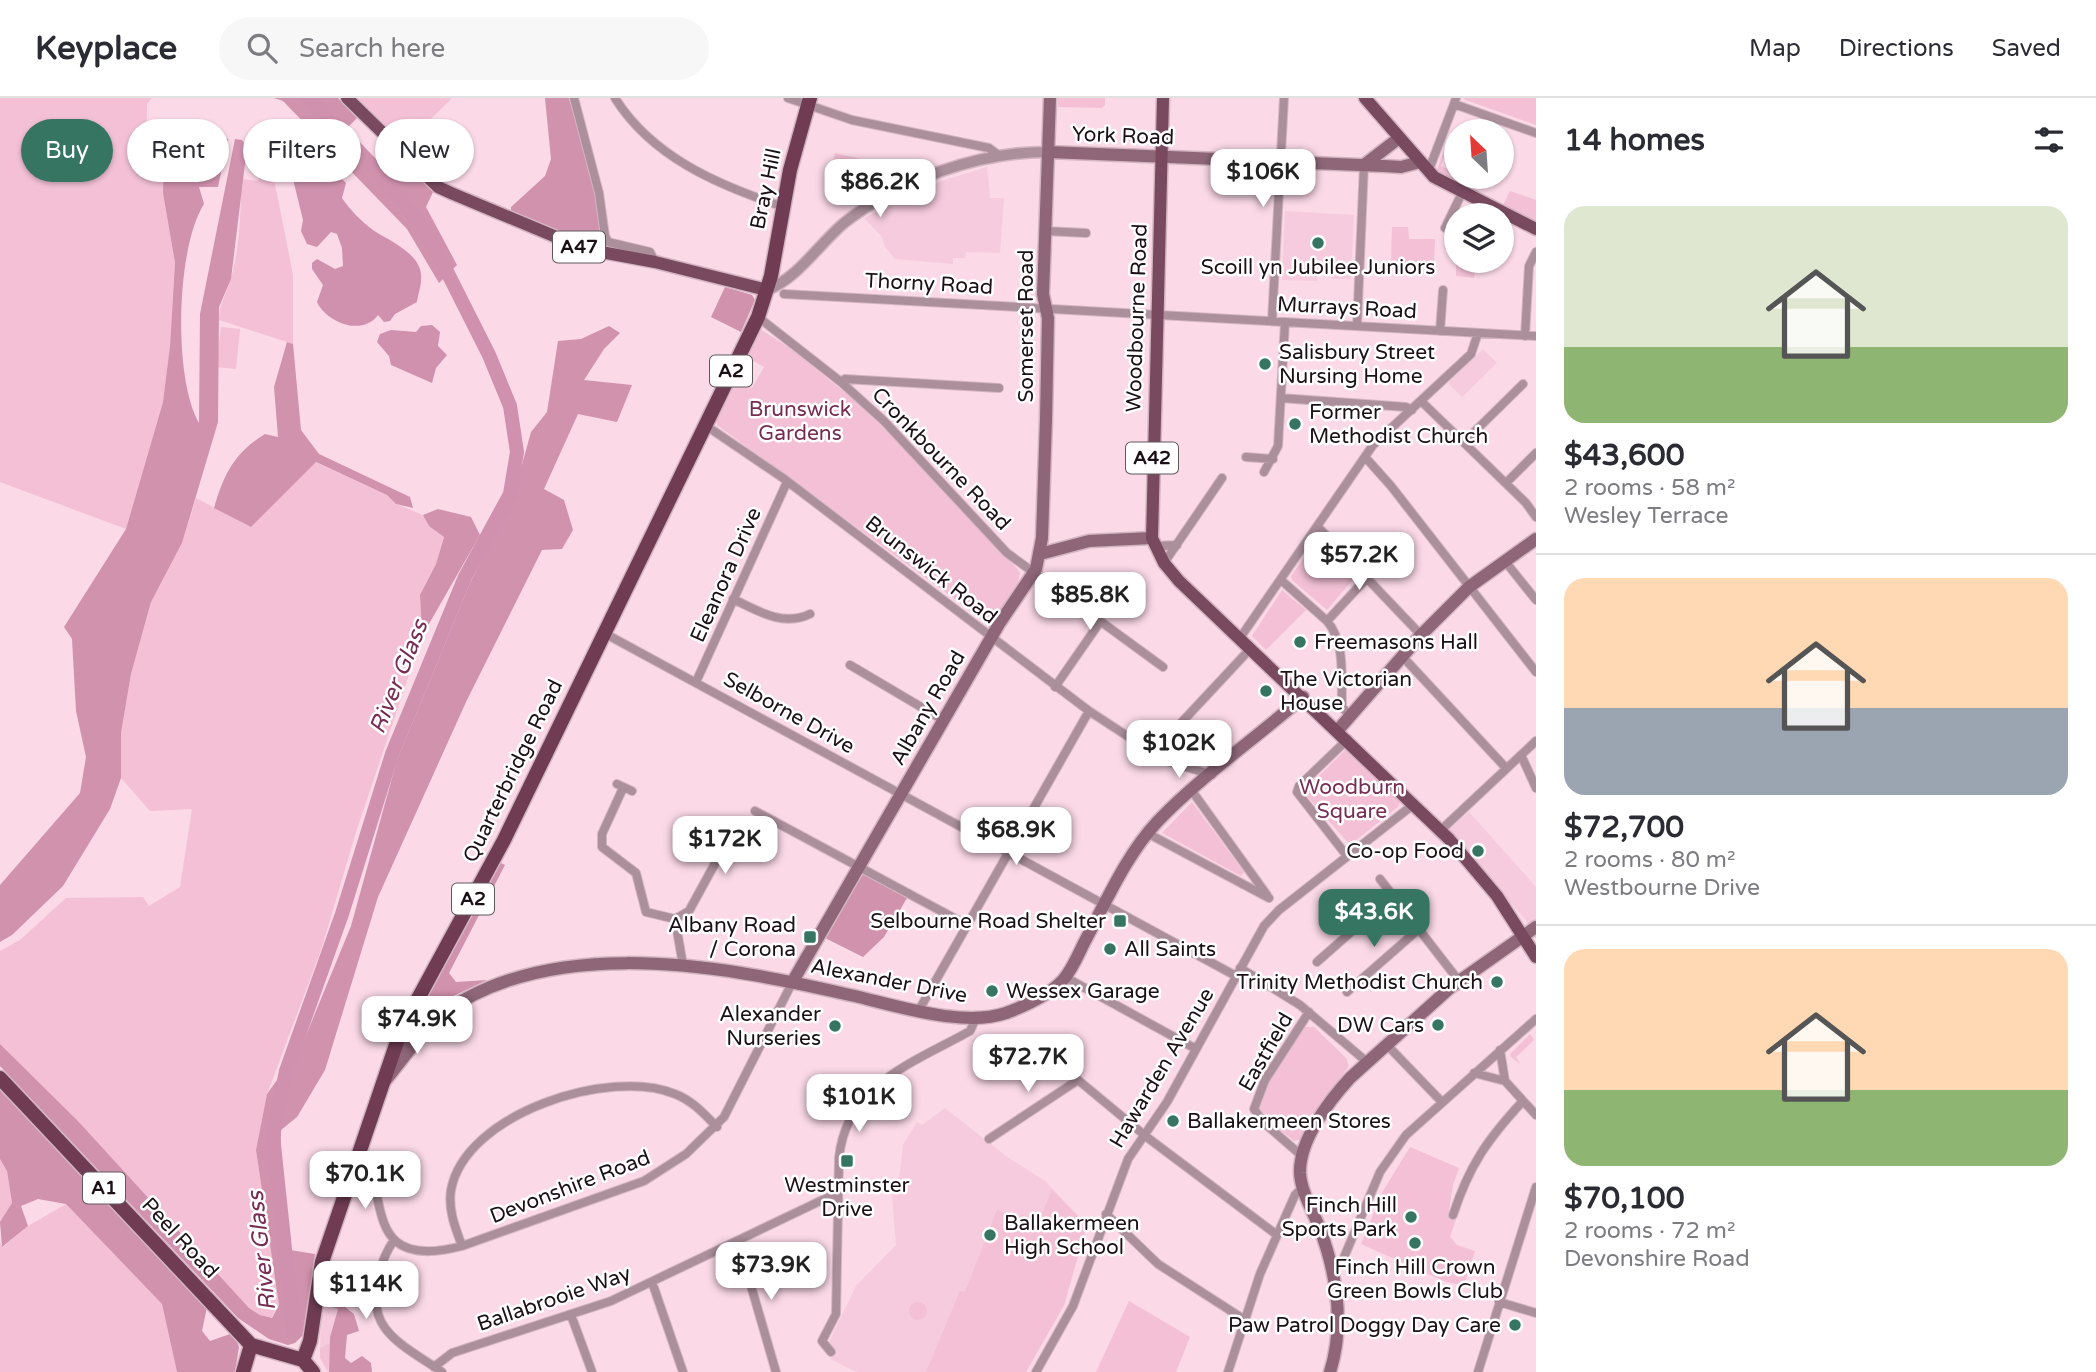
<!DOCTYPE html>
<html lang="en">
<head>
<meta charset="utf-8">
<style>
  :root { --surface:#fff; --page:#f7f7f7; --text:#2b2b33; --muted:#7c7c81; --line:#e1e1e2; --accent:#367562 }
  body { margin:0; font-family:"Varela Round",sans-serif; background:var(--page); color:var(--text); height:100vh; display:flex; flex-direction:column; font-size:26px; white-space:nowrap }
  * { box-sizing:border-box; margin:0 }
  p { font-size:23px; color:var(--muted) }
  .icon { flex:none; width:38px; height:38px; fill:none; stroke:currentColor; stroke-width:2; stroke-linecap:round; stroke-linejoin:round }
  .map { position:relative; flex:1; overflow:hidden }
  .details { display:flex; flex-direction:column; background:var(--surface); width:560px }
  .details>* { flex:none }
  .hud { position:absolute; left:21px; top:21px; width:665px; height:63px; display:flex; gap:14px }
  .needle { width:46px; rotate:335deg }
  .controls { position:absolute; left:1444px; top:21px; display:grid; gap:14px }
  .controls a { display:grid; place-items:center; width:70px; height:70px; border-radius:50%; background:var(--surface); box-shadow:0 2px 5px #0004; font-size:35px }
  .price { position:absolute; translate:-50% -60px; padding:0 16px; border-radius:14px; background:#fff; color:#222; font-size:23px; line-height:46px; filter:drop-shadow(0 2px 4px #0008) }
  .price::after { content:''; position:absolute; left:50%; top:42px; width:21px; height:16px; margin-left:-10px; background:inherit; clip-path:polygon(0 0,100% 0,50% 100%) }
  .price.selected { background:var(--accent); color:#fff }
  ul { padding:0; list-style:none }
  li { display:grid; align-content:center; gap:14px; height:371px; padding:0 28px }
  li+li { border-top:2px solid var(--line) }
  li span { display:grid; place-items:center; height:217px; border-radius:21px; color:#555 }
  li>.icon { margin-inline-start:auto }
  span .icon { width:126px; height:126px; fill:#fffc; stroke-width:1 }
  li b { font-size:30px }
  h2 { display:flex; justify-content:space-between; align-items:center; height:84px; padding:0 28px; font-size:30px }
  .tag { padding:0 24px; border-radius:32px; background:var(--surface); box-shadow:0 2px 5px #0004; font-size:24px; line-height:63px }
  .tag.selected { background:var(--accent); color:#fff }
  header { display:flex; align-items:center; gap:42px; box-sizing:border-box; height:98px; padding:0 35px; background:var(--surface); border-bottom:2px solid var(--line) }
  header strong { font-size:33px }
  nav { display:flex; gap:38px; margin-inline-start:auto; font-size:24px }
  .search { width:490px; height:63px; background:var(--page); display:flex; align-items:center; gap:18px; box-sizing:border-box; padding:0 24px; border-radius:38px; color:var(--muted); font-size:26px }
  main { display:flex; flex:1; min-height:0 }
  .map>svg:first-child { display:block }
  .built { fill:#f5cbdd }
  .green { fill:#f3c0d6 }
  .forest { fill:#d192ae }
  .water { fill:#cf91ad }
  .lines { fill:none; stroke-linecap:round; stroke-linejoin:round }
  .river { stroke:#cf91ad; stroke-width:14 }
  .minor-casing { stroke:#d3b5c1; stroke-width:10 }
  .tertiary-casing { stroke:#d3b5c1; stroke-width:13 }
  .secondary-casing { stroke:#d3b5c1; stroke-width:15 }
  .primary-casing { stroke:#d3b5c1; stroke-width:15 }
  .trunk-casing { stroke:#d3b5c1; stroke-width:17 }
  .minor { stroke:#ab8f9b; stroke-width:8 }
  .tertiary { stroke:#ab8f9b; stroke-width:10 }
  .secondary { stroke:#8e6678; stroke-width:12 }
  .primary { stroke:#79495f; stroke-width:12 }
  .trunk { stroke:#6f3c54; stroke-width:14 }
  .poi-dot { fill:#367562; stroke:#fff; stroke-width:2.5 }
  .labels { text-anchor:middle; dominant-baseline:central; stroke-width:5; stroke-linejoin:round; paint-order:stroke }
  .shield { fill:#fff; stroke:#5f585b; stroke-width:2 }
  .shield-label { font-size:19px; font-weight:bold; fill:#1b1015 }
  .street-label { font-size:21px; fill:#1b1015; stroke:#fff }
  .poi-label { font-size:21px; fill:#1b1015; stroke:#fff; text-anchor:start }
  .park-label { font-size:21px; fill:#772c53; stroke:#fff }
  .water-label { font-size:23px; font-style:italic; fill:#782d54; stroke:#fff }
</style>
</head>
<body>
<header>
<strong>Keyplace</strong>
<div class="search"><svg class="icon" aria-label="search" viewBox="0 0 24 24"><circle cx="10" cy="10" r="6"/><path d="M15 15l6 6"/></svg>Search here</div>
<nav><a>Map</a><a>Directions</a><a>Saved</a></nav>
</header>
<main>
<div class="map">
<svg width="1536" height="1274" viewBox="0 0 1536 1274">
  <rect width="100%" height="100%" fill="#fbd9e7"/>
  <path class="built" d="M987,69L990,100H1004L1000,155L966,154L965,160H953V166L895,161L885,149L882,139L864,120L942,83Z
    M1285,113L1354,117L1351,181H1331V175L1318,174L1317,183L1282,182Z
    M1483,251L1497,265L1462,299L1448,285Z
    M1469,714L1536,789V841L1525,821L1447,733Z
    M945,1010L1006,1058L1045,1083L1087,1127L1064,1207L1026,1274H857L830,1261L834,1252L829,1244L856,1188L896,1147L892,1098L900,1074L903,1047L917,1024L922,1027Z
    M321,1205L338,1211L330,1239L329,1274L320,1260Z"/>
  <path class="green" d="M0,0H152L147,6L146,62L164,59L163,95L175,165L170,248L163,304L126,431L0,384Z
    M358,0H452L405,47Z
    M1058,0H1105V7L1102,10L1058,9Z
    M1536,0V27L1463,1L1464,0Z
    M1446,47H1448L1441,68L1456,74V79L1479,82L1474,93L1437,72Z
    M835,55L883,66L855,75L826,93Z
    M262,70L272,71L293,177V246L219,222C219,205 227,196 231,180C240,149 241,113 241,81L258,83Z
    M1510,93L1536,102V123L1503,107Z
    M1392,129H1408L1409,141H1435L1434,168L1391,167Z
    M1456,161L1476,163L1474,180L1456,178Z
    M221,229L240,231L236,271L216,269Z
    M760,231L791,251L853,301L915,360L1020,474L1018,484L990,527L717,327L715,317L733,280L752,290L764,269L746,259Z
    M315,364L387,397L396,406L423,417L429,428L444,438L436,466L420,497L422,538L356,734L321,852L267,996L256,1052L279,1207L271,1220L260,1217L249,1210L78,1023L0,946V853L20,842L66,800L143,799L149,808L180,789L192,711L150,713L121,680V635L131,576L151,504L182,445L196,400L251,429Z
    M1316,442H1320L1354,480L1327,512L1292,482L1291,478Z
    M1282,492L1306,512L1266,552L1252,538Z
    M1346,651L1400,703L1399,708L1350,747L1305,696V692Z
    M1192,704L1244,774L1241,778L1162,735Z
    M1304,929H1314L1346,960L1349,968L1325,1000L1301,1041L1294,1043L1267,1022L1259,1010L1270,981Z
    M1530,936L1534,942L1516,959L1520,966L1510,958L1511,955Z
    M1410,1049L1459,1070L1453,1087L1448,1118L1456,1121L1450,1139L1457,1147L1475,1153L1464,1188L1444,1183L1361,1146L1383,1093Z
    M0,1061L7,1073L12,1106L0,1124Z
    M1052,1092L1087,1127L1064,1207L1026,1274H926L960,1193L965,1194L997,1112L1019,1121L1021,1116L1039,1123Z
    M66,1106L162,1206L177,1274H0V1145L3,1149L28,1128Z
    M1129,1203L1190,1239L1176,1274H1096Z
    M909 1213a9 9 0 1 1 18 0a9 9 0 1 1-18 0Z
    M331,1245L328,1274L320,1260V1250Z"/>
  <path class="forest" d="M274,0H338L357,20L344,33L388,78L402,62L434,92L426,109L457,167L439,185L407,131L283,3Z
    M545,0H569L595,92L602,146L552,133L511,115V109L545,78L551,61Z
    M224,39L228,41L218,89H199L204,106C176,150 173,280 199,325L200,216L235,41L242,42L247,49L231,181L219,209L218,324L182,445L151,504L131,576L121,635V680L110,711L63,788L12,837L0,844V787L80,695L86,659L76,613L72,541L64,529L126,431L163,304L170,248L175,165L163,95L164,59L168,55L214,56Z
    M725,189L752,197L755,202L741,234L711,219Z
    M609,228L620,235L604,251L584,282L632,287L617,324L578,316L544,391L564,402L573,432L562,451L542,452L466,604L378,799L325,972L297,1019L281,1032L279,1135L290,1152L315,1156L304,1236L295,1245L288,1247L269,1241L238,1220L0,968V946L78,1023L249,1210L260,1217L272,1220L279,1207L256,1052L267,996L302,947L351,828L397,662L470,485L513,399L531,334L547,314L558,243L581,241Z
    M287,244L293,246L301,332L319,356L410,399L413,410L396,406L387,397L316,364L251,429L214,410C224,376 234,355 265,336L278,339L274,289Z
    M438,411L471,419L480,437L422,538L420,497L436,466L444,439L429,428L423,417Z
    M497,763L505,767L449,875L456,884L487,882L447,901L410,936L407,934Z
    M861,774L907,800L884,839L863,859L825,840Z
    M0,992L207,1209L202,1233L210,1243L233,1235L239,1249L235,1274H177L162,1206L66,1106L38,1101L21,1108L28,1128L2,1149L0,1124L12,1105L7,1073L0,1061Z
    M330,1158L335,1173L330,1197L354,1216L359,1233L347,1237L345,1260L351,1265L362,1258L371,1265L372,1274H329L330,1239L338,1211L321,1205Z"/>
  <path class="water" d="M298,46L304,60L325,64L346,85L342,100C350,112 361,123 373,132C389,143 424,156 421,182C421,189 418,196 417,204L395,216L390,223L384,224L378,217C362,239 326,224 317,204L323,187L312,171V165L317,161L335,171L343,168L342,150L337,136L331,134L317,149L307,146L301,133L303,122L290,69Z
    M432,227L440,234L438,248L447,257L436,270L432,285L391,267L389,258L377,244L380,236L391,232L416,234L421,228Z"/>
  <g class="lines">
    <path class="river" d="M294,1235L273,1038L286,973L342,816L392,656L465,479L510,396L517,354L510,308L489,257L426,132L374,69L308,0"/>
    <g class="minor-casing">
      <path id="minor" d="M574,0L599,95L605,138L608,144L650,154L655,164
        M615,0C652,59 718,87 781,108
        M788,0L852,22L989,50L997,56
        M1456,0L1454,6L1536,35
        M1426,71L1430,69L1454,6
        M1445,130L1462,95
        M1045,133L1086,135
        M784,196L1536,238
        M758,219L841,284L884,323L1007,455L1163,569
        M1272,223L1284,0
        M1357,228L1364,67
        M1440,233L1443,192
        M1525,238L1529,168L1536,154
        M841,284L845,281L999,290
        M1281,300L1406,309L1412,312
        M1421,303L1526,405L1536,419
        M705,327L783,380L1089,613L1164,662L1212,677
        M1464,344L1523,286
        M1246,359L1273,361
        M1366,360L1391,388L1536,574
        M1264,374L1278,348L1285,224
        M1506,385L1536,355
        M1318,429L1421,537
        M1155,448L1177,447
        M1504,462L1536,502
        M1164,465L1222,380
        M1281,482L1327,523L1366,481
        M733,501C758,513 783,529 810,516
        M1327,523C1346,545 1341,581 1342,609L1351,619
        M604,535L1236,878
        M1240,540L1373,347L1471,256L1478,235
        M1402,558L1506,670
        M850,567L943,622
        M696,584L787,384
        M1055,589L1100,524
        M1153,655L1251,550
        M1521,657L1536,690
        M617,686L632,693
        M623,690L602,736V749L636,775L646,814L675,821L683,867
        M1192,693L1267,797
        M755,713L967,827
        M1441,732L1536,643
        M1147,735L1269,800
        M1347,758L1297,694L1299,688L1348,641
        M1380,781L1459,883
        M675,821L689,813L724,749L722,739L708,731
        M1317,864L1393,797
        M1240,870L1300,907L1367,964
        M1065,879L1196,951
        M1347,894L1420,830
        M919,912L1089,613
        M1386,946L1441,1003
        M1500,952L1505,983L1536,1017
        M1474,975L1505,983
        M989,1041L1078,982L1148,1040L1277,1137
        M1302,1058L1264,1025L1254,1011L1265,982L1309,914
        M356,1063C396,1077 352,1177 462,1148L644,1083L686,1056L724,1019L793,883
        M1106,1116L1158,1166L1245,1222
        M1453,1117C1469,1068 1487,1042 1522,1004
        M394,1142C379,1164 367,1206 385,1230C398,1248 424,1261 442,1274
        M738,1143L776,1274
        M462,1148C455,1129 448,1112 451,1092C465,1015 611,969 675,996C693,1003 704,1016 717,1029
        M1333,1172L1342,1164L1380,1074L1406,1037L1536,921
        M652,1184L683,1274
        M1499,1204L1536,1215
        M571,1217L592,1274
        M831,1254L822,1243L836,1216L839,1060C846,986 915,964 970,933L976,920
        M434,1269L452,1255L611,1203L839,1094
        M1036,1274L1073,1208L1128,1061L1167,1004L1264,828L1279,812L1414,706
        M1228,1274L1260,1176L1295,1097L1302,1090
        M1478,1274L1536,1089"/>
    </g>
    <g class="tertiary-casing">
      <path id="tertiary" d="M767,192C798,180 819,146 844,125C898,82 981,53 1049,54"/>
    </g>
    <g class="secondary-casing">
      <path id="secondary" d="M1049,54L1384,68L1401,69L1420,64
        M1364,67L1399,40
        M1040,456L1089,443L1152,440
        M1338,632L1421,537L1469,489L1536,441
        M793,883L999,526L1036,471L1042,440L1046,321L1048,220L1043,196L1044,169L1050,0
        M393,958C401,948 412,942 421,933C531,831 717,866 850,897C895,907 962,930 1006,915C1025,908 1049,897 1063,882C1072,872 1078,857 1084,845C1106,804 1126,757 1158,723C1200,679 1256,640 1303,599
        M385,983L415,945
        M1330,1274C1345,1226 1337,1177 1320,1131C1313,1113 1301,1094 1300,1075C1299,1042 1329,1003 1350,980L1451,889L1536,829"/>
    </g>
    <g class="primary-casing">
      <path id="primary" d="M347,0L438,89L451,95L585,151L655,164L767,192
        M1163,0L1152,440L1164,465L1179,483L1449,741L1497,798L1536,859
        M1365,0L1434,79L1536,131"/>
    </g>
    <g class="trunk-casing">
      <path id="trunk" d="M0,980L251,1247L303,1262L313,1274
        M303,1262L310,1243L322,1164L401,932L504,742L758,219L771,178L790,72L810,0
        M243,1274L251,1247"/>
    </g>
    <use href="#minor" class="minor"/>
    <use href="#tertiary" class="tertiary"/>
    <use href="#secondary" class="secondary"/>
    <use href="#primary" class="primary"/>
    <use href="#trunk" class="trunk"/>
  </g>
  <g class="poi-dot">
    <circle cx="1318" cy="145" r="7"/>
    <circle cx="1265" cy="266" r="7"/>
    <circle cx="1295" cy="326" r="7"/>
    <circle cx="1300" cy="544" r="7"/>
    <circle cx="1266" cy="593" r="7"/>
    <circle cx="1478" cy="753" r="7"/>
    <rect x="1113" y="816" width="14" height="14" rx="3.5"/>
    <rect x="803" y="832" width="14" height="14" rx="3.5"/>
    <circle cx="1110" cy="851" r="7"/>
    <circle cx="1497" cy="884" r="7"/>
    <circle cx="992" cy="893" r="7"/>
    <circle cx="1438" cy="927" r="7"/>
    <circle cx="835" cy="928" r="7"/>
    <circle cx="1173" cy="1023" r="7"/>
    <rect x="840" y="1056" width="14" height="14" rx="3.5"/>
    <circle cx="1411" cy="1119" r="7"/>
    <circle cx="990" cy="1137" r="7"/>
    <circle cx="1415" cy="1145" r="7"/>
    <circle cx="1515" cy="1227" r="7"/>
  </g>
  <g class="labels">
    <g class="shield">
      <rect x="553" y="133.5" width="52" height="31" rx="5"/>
      <rect x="710" y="257.5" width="42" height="31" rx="5"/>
      <rect x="1126" y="344.5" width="52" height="31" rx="5"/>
      <rect x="452" y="785.5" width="42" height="31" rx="5"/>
      <rect x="83" y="1074.5" width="42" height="31" rx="5"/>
    </g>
    <g class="shield-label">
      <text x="579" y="149">A47</text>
      <text x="731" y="273">A2</text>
      <text x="1152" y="360">A42</text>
      <text x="473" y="801">A2</text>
      <text x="104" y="1090">A1</text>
    </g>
    <g class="street-label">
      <text transform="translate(1123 38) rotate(2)">York Road</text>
      <text transform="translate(766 91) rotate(-78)">Bray Hill</text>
      <text transform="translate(929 186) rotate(3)">Thorny Road</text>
      <text transform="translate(1347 210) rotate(3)">Murrays Road</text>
      <text transform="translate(1137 220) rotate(-88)">Woodbourne Road</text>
      <text transform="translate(1026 228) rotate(-90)">Somerset Road</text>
      <text transform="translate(941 361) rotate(46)">Cronkbourne Road</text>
      <text transform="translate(931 472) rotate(38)">Brunswick Road</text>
      <text transform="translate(726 477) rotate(-66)">Eleanora Drive</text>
      <text transform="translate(928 610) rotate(-60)">Albany Road</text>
      <text transform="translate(789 615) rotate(29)">Selborne Drive</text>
      <text transform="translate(513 673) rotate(-64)">Quarterbridge Road</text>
      <text transform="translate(889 883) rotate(11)">Alexander Drive</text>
      <text transform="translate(1266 954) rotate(-60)">Eastfield</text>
      <text transform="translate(1162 970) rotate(-59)">Hawarden Avenue</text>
      <text transform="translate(570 1089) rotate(-21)">Devonshire Road</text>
      <text transform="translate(180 1140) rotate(47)">Peel Road</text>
      <text transform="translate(554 1201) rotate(-19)">Ballabrooie Way</text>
    </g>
    <g class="poi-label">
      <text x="1318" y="169" text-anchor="middle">Scoill yn Jubilee Juniors</text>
      <text x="1279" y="254">Salisbury Street<tspan x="1279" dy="24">Nursing Home</tspan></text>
      <text x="1309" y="314">Former<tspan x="1309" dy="24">Methodist Church</tspan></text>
      <text x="1314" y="544">Freemasons Hall</text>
      <text x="1280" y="581">The Victorian<tspan x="1280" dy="24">House</tspan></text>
      <text x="1464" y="753" text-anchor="end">Co-op Food</text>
      <text x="1106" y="823" text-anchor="end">Selbourne Road Shelter</text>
      <text x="796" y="827" text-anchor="end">Albany Road<tspan x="796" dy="24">/ Corona</tspan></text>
      <text x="1124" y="851">All Saints</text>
      <text x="1483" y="884" text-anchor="end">Trinity Methodist Church</text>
      <text x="1006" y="893">Wessex Garage</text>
      <text x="821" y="916" text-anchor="end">Alexander<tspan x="821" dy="24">Nurseries</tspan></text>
      <text x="1424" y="927" text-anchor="end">DW Cars</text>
      <text x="1187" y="1023">Ballakermeen Stores</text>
      <text x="847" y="1087" text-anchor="middle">Westminster<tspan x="847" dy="24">Drive</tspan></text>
      <text x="1397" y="1107" text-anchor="end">Finch Hill<tspan x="1397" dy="24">Sports Park</tspan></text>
      <text x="1004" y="1125">Ballakermeen<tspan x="1004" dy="24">High School</tspan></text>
      <text x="1415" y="1169" text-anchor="middle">Finch Hill Crown<tspan x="1415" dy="24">Green Bowls Club</tspan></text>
      <text x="1501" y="1227" text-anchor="end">Paw Patrol Doggy Day Care</text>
    </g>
    <g class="park-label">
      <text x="800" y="311">Brunswick<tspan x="800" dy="24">Gardens</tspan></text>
      <text x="1352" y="689">Woodburn<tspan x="1352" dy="24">Square</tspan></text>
    </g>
    <g class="water-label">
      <text transform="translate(399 579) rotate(-68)">River Glass</text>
      <text transform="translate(262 1153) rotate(-96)">River Glass</text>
    </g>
  </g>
</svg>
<div class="controls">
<a><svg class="needle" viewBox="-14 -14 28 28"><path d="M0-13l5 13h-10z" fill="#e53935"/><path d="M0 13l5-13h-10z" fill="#7c7c81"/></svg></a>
<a><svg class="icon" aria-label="layers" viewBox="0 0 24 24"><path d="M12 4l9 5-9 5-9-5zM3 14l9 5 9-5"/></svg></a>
</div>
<b class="price" style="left:1263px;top:111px">$106K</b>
<b class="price" style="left:880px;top:121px">$86.2K</b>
<b class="price" style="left:1359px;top:494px">$57.2K</b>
<b class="price" style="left:1090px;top:534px">$85.8K</b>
<b class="price" style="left:1179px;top:682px">$102K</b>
<b class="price" style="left:1016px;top:769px">$68.9K</b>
<b class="price" style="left:725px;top:778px">$172K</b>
<b class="price selected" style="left:1374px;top:851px">$43.6K</b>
<b class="price" style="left:417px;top:958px">$74.9K</b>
<b class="price" style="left:1028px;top:996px">$72.7K</b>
<b class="price" style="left:859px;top:1036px">$101K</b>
<b class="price" style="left:365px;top:1113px">$70.1K</b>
<b class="price" style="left:771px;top:1204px">$73.9K</b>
<b class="price" style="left:366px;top:1223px">$114K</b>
<div class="hud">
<a class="tag selected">Buy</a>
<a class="tag">Rent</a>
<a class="tag">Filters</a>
<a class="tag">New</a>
</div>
</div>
<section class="details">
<h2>14 homes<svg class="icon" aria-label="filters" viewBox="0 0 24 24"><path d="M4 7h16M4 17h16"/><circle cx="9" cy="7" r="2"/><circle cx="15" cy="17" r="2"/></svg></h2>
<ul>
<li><span style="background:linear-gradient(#dfe7d0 65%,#8fb573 0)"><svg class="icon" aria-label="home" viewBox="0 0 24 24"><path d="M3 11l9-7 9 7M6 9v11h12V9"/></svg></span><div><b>$43,600</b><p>2 rooms · 58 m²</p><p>Wesley Terrace</p></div></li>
<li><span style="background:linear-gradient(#ffd9b3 60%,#9aa5b1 0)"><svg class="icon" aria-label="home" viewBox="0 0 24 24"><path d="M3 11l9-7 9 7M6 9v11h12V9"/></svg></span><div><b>$72,700</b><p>2 rooms · 80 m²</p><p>Westbourne Drive</p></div></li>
<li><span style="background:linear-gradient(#ffd9b3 65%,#8fb573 0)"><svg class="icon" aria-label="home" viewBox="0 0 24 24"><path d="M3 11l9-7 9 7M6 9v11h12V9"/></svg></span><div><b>$70,100</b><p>2 rooms · 72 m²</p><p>Devonshire Road</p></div></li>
</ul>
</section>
</main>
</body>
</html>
